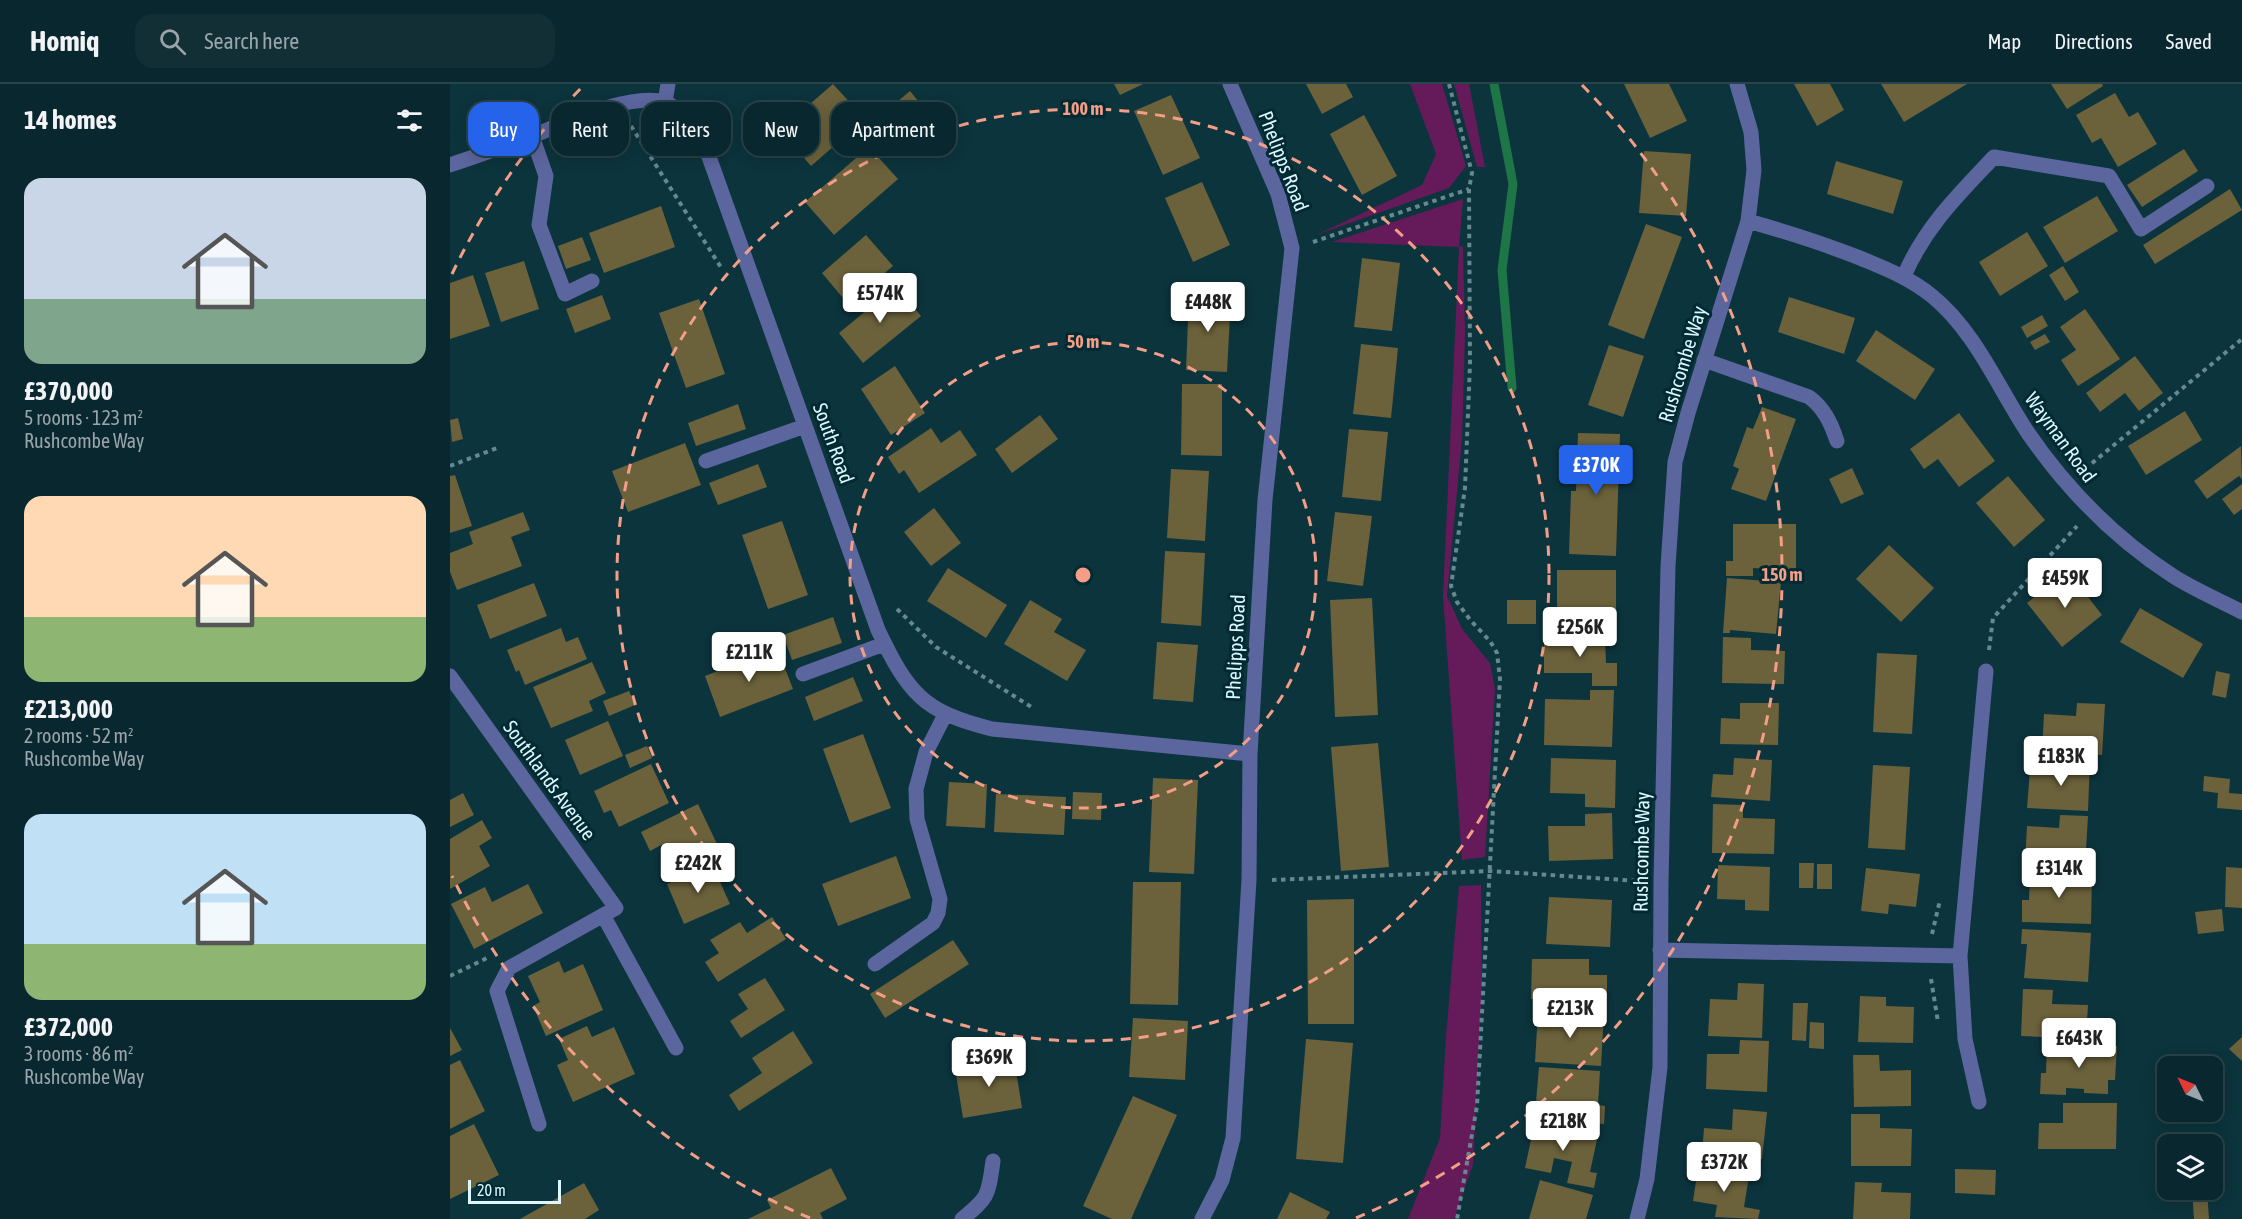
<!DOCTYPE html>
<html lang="en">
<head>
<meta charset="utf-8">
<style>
  :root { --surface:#09272e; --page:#122f36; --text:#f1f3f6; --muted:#99a5aa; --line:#29444a; --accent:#2563eb }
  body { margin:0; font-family:"Asap Condensed",sans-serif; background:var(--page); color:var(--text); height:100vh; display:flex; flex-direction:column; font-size:22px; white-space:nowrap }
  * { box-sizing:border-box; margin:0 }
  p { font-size:20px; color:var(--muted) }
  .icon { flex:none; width:33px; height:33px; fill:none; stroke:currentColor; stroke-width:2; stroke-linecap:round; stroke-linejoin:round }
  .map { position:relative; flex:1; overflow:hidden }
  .side { display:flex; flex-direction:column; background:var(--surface); width:450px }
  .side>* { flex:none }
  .banner { position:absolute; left:18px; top:18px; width:570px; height:54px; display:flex; gap:12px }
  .needle { width:39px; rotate:313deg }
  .fabs { position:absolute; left:1707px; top:972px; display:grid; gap:12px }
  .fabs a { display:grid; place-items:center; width:66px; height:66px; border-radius:12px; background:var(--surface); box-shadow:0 3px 15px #0003,0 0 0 2px var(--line); font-size:30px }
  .scale { position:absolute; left:18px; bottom:15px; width:93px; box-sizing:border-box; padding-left:6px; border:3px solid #ddf7fe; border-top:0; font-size:16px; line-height:21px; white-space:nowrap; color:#ddf7fe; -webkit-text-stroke:4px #012a32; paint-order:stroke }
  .price { position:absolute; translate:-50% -51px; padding:0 14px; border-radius:6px; background:#fff; color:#222; font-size:20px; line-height:39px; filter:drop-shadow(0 2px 3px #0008) }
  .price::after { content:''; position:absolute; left:50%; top:36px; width:18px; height:14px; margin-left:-9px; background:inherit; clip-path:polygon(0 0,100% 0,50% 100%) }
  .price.on { background:var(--accent); color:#fff }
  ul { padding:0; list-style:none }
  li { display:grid; align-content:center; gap:12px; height:318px; padding:0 24px }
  li span { display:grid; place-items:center; height:186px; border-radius:18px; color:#555 }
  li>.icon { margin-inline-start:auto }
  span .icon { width:108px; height:108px; fill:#fffc; stroke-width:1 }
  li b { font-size:26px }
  h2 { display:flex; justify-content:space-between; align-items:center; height:72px; padding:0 24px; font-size:26px }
  .tag { padding:0 21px; border-radius:18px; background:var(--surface); box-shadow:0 3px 15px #0003,0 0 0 2px var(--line); font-size:21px; line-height:54px }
  .tag.on { background:var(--accent); color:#fff }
  header { display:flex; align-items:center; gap:36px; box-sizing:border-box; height:84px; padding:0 30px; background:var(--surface); border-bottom:2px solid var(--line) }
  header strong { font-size:28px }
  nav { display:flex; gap:33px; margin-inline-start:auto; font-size:21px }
  .search { width:420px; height:54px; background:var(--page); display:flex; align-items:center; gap:15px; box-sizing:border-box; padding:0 21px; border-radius:18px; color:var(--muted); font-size:22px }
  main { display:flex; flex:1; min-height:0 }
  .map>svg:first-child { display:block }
  .green { fill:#651b5a }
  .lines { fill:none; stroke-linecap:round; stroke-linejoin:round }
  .stream { stroke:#1e7546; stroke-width:9 }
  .building { fill:#6b613b }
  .path { stroke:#668890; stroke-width:4; stroke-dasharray:4.5 4.5; stroke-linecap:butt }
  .minor { stroke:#5c669e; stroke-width:15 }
  .ring { fill:none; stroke:#f49e88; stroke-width:3; stroke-dasharray:10 8 }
  .labels { text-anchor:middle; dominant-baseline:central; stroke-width:6; stroke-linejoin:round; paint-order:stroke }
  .street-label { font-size:20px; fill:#ddf7fe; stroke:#012a32 }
  .centre { fill:#f49e88; stroke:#012a32; stroke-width:3 }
  .ring-label { font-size:18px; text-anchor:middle; font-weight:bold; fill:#f49e88; stroke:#012a32; stroke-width:6; stroke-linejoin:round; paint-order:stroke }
</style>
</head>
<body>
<header>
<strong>Homiq</strong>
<div class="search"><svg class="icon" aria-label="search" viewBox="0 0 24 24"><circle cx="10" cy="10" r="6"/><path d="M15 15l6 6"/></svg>Search here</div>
<nav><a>Map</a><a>Directions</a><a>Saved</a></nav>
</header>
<main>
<section class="side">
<h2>14 homes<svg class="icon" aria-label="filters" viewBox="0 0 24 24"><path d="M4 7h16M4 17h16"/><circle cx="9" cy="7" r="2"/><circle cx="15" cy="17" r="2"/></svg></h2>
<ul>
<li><span style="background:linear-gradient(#c9d6e8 65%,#7fa58c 0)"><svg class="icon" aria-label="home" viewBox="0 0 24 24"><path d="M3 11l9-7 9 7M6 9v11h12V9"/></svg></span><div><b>£370,000</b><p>5 rooms · 123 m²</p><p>Rushcombe Way</p></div></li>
<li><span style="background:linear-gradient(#ffd9b3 65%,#8fb573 0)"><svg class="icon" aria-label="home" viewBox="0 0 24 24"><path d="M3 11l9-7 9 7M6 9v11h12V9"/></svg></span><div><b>£213,000</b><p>2 rooms · 52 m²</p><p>Rushcombe Way</p></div></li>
<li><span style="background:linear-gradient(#bfe0f5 70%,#8fb573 0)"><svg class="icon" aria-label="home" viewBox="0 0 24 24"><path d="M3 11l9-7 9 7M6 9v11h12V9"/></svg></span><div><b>£372,000</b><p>3 rooms · 86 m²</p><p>Rushcombe Way</p></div></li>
</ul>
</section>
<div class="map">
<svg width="1792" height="1135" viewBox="0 0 1792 1135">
  <rect width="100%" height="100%" fill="#0c343d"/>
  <path class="green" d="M960,0H992L1016,82L999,104L866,151L972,101L986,70Z
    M1004,0H1019L1035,83H1027Z
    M1013,115L1009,162L1013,163L1015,249L1012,355L997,512L1012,545L1040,579L1045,605L1035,773L1012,776L993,512L1009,163L882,158Z
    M1031,801L1032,901L1023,1080L1004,1135H958L990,1054L996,952L1009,802Z"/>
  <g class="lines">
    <path class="stream" d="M1044,0L1063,100L1052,186L1062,304"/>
  </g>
  <path class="building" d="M383,0L415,35L361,82L330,46Z
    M664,0H693L670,11Z
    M856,0H896L903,13L872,30Z
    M1174,0H1219L1237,37L1200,54Z
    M1344,0H1380L1394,26L1367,42Z
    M1431,0H1517L1454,38Z
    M1601,0H1652L1653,2L1617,25Z
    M460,7L481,33L456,53L435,28Z
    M1665,9L1679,33L1688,28L1707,60L1668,83L1651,54L1642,59L1626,31Z
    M721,11L750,74L713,91L684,27Z
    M914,31L947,92L912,111L880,50Z
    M419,63L448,95L384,151L355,118Z
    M1734,65L1748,87L1692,123L1677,101Z
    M1194,67L1241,70L1236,132L1189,129Z
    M1386,77L1453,97L1443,130L1377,110Z
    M752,98L780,161L743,178L715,114Z
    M1780,105L1792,126L1705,180L1693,161Z
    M1647,112L1668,147L1615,179L1593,143Z
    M211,122L225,163L154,189L139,149Z
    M1196,140L1232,153L1194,255L1158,241Z
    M1577,148L1598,182L1550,212L1529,178Z
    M416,151L443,182L398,220L372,189Z
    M132,153L141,176L116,185L108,162Z
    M912,174L950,179L942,247L904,243Z
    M74,177L89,225L51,238L35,189Z
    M1613,182L1629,208L1615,217L1599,191Z
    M23,191L40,242L0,255V199Z
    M446,202L471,232L413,279L389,249Z
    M152,211L161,235L125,249L116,225Z
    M739,211L781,213L777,288L736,286Z
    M1339,213L1405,234L1394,270L1328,248Z
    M249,215L275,290L236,304L209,229Z
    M1635,225L1670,275L1628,302L1611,276L1626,266L1610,243Z
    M1592,231L1598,242L1577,254L1571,243Z
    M1426,246L1485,285L1465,316L1406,277Z
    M1595,250L1600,258L1585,266L1580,258Z
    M911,260L948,264L941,334L903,330Z
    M1159,261L1194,272L1173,333L1138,321Z
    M1685,272L1713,309L1689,327L1675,309L1650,328L1636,309Z
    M445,282L475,329L441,351L411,305Z
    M732,300H772V372L731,371Z
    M288,320L296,345L246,362L238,339Z
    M1312,323L1346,335L1316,417L1281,405L1289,385L1283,382L1297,343L1303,345Z
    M1735,327L1752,356L1696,391L1678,362Z
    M1509,329L1545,377L1509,403L1488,375L1474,385L1460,365Z
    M590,331L608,355L562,389L545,365Z
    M8,334L13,355L2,358L0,336Z
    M481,344L491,359L510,346L527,371L469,409L454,386L449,390L438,373Z
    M899,345L938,348L931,417L892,413Z
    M1128,349L1170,350L1166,472L1119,470L1121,407H1126Z
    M235,359L251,401L178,428L162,387Z
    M1791,362L1792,395L1789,392L1757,415L1744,397Z
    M308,380L317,403L268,421L259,399Z
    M1402,384L1414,410L1391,420L1379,395Z
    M721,385L759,387L755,457L717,454Z
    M5,391L22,442L0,449V392Z
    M1558,392L1595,436L1564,463L1526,419Z
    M1792,400V425L1784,431L1772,415Z
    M484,424L511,459L481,482L454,448Z
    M73,428L80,446L61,453L72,482L7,506L0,488V469L23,460L19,448Z
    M885,428L922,432L913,502L877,497Z
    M332,437L358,511L318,525L292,451Z
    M1283,440H1346V490H1319V485L1303,484V492H1276V477H1283Z
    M1439,461L1484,504L1451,538L1406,495Z
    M715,467L755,469L751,542L711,539Z
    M498,484L557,521L536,554L477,517Z
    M1107,486H1166V529H1107Z
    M1618,487L1652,531L1612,563L1577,519Z
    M1277,494L1331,498L1326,550L1280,546V549H1273Z
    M84,499L97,532L40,555L27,521Z
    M922,514L928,631L885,633L880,516Z
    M580,516L612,535L604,548L636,566L617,597L554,560Z
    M1057,516H1086V540H1057Z
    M1690,524L1753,560L1733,594L1670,558Z
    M383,533L392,559L342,576L333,551Z
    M111,544L116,558L128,553L137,575L75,601L69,586L66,588L57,566Z
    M1155,552L1156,579H1167V602H1142V589H1094V553Z
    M1273,553L1301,554V566L1335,567L1334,600L1272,599Z
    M707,558L748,561L743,618L703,615Z
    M327,564L343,605L270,633L255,592Z
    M1427,569L1467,571L1462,650L1423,648Z
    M142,578L156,609L139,617L143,627L101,644L83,603Z
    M1766,587L1780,590L1776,614L1762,611Z
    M403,593L413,617L364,637L355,613Z
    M1140,606H1164L1162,663L1094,661L1095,615L1140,616Z
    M179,607L185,621L159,632L153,617Z
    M1290,619H1329L1328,661L1270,660L1271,634L1290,635Z
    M1627,619L1655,620L1652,671L1592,668L1594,630L1626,632Z
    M158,637L173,672L130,691L115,656Z
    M413,650L441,724L400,739L373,665Z
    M928,659L939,783L891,787L881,663Z
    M197,662L202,674L180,684L175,671Z
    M1101,674L1166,676L1165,724L1135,723V710L1100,709Z
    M1284,674L1322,676L1320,717L1261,713L1263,690L1283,691Z
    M1613,674L1640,676L1638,727L1577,724L1580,686L1612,688Z
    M201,680L219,719L169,743L161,726L154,729L144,707Z
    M1423,681L1460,683L1455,766L1418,764Z
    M1754,692L1780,695L1779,709L1792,710V726L1767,724L1768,709L1753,707Z
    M703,694L748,696L744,790L699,788Z
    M499,698L537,700L535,744L496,742Z
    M623,708L652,709L651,736L622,735Z
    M13,709L24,731L0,743V716Z
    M546,710L616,713L614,751L544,748Z
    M248,720L267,760L225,780L215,759L200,767L191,748Z
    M1263,720L1293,721V734L1325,735L1324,770L1262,769Z
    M1162,729L1163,775L1099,777L1098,742H1135V730Z
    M1610,731L1638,732L1635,783L1575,780L1577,742L1609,744Z
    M32,736L42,754L29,762L40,782L0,805V755Z
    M446,772L461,814L388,842L372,800Z
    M1349,779H1364L1363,804H1349Z
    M262,780L280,820L234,840L217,800Z
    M1367,780H1382V805H1367Z
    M1268,781L1320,783L1319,827L1295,826V816L1267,815Z
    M1776,783L1792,784V824L1775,823Z
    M1416,784L1470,790L1466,823L1439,820L1438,830L1411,827Z
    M1580,789L1642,791L1641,840L1572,838V816H1579Z
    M683,798H731L728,921L680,920Z
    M78,800L93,829L24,865L1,820L35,803L42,818Z
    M1099,813L1162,816L1160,863L1096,860Z
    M904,815V940H858L857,816Z
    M1772,825L1774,847L1748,850L1745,828Z
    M322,833L336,855L268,898L255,878L269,869L260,856L290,838L297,849Z
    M1572,845L1641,849L1638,898L1574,894L1577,860H1571Z
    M503,856L519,880L435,934L420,910Z
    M1082,875H1139V891H1157V915H1081Z
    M109,877L114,889L133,880L153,926L96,952L83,922L90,918L78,892Z
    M315,894L335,926L291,954L280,937L298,925L288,910Z
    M1288,899L1314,900L1312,954L1258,952L1260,915L1287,916Z
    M1573,905L1603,906L1602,920L1638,921L1636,955L1571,952Z
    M1410,912L1436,913V922L1464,923L1463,959L1408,958Z
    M1343,919H1358L1356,957L1342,956Z
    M1132,927L1154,929L1151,982L1085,978L1088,928L1114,930L1113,938L1131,939Z
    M683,934L738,937L735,996L679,993Z
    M1360,938L1374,939V965L1359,964Z
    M137,942L142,953L164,943L185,990L123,1018L107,981L118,976L109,955Z
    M0,944L12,966L0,972Z
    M343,947L363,979L289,1027L279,1011L312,989L302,974Z
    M1792,953V977L1779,965Z
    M856,955L903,959L893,1079L846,1075Z
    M1290,956L1319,957L1317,1008L1256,1005L1257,970H1289Z
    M1597,959L1667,962L1665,996H1658V1010L1634,1009V1005L1616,1004V1011L1590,1010L1591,989H1596Z
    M1403,971H1429L1430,987L1461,986V1022L1404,1023Z
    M564,974L572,1024L513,1034L505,984Z
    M10,976L35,1027L0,1045V981Z
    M1089,983L1150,987L1148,1021L1155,1022L1154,1040L1128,1038L1130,1018L1113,1017L1111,1032L1085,1030Z
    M683,1012L727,1031L681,1135H662L633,1122Z
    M1613,1019H1667L1666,1065H1588L1589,1039H1613Z
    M1283,1025L1317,1028L1312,1075L1252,1070L1254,1044L1282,1046Z
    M1401,1030H1430V1044L1462,1045L1461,1082H1401Z
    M1085,1037L1148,1051L1140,1088L1147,1089L1144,1104L1117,1099L1122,1078L1104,1074L1101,1089L1075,1084Z
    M24,1040L49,1091L0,1115V1052Z
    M1248,1083L1299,1092L1294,1123L1310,1126L1308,1135L1265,1133L1267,1121L1243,1117Z
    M381,1084L397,1115L370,1129L373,1135H298L321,1124L317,1116Z
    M1505,1085L1546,1086L1545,1111L1505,1109Z
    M1090,1096L1143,1111L1136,1135H1079Z
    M1405,1098L1432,1099L1431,1108L1461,1109L1460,1135H1403Z
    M134,1099L149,1126L135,1135H70Z
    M1757,1106L1759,1135H1744L1742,1107Z
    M840,1108L880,1128L876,1135H827Z"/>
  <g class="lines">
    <path class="path" d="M999,0L1022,89L1019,105L1020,280L1015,404L1001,502L1007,518L1021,537L1040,557L1047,569L1050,595L1027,1022L1007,1135
      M181,42L272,185
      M863,158L1019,105
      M0,382L47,364
      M1635,385L1792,255
      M447,525L486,563L583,624
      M1539,566L1543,534L1627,442
      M822,796L1040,787L1189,797
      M1482,850L1490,816
      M0,892L37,874
      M1481,895L1488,938"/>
    <path class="minor" d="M215,18L218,0
      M82,52L96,92L89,141L115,210L142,197
      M0,81C27,72 55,62 82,52C114,40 180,8 214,18C230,23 243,44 253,56L428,546C458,609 473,628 542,645L800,670
      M1298,137C1337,148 1372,159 1410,174C1436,185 1460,194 1482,212C1524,246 1547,301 1576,346C1616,405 1663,453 1723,492C1745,506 1769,516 1792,528
      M1454,192C1475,143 1508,111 1544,73L1659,92L1691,145L1757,102
      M1254,276L1359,313C1374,324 1381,339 1387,357
      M256,377L355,342
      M353,590L434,560
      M0,592L166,824L59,884L47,907L89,1040
      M153,831L226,964
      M1210,866L1510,872
      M425,880L483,839L488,829L490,815L467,735L466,705L476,668L495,631
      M1529,1018L1515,955L1510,872L1536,587
      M512,1135C539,1113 538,1112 543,1077
      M752,1135L772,1096L783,1054L799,796L800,670L815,416L842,164L828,110L780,0
      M1187,1135L1197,1095L1210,983L1211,799L1218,482L1225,378L1238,329L1298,137L1304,86L1301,48L1287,0"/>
  </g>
  <g class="ring">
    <circle cx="633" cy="491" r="233"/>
    <circle cx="633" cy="491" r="466"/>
    <path d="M360 1134A699 699 0 0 1 2 792M2 190A699 699 0 0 1 134 1M1132 1A699 699 0 0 1 906 1134"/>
  </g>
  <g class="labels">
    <g class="street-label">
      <text transform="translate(834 77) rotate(69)">Phelipps Road</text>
      <text transform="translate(1232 280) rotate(-73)">Rushcombe Way</text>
      <text transform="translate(1611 353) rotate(54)">Wayman Road</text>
      <text transform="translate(384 359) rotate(70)">South Road</text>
      <text transform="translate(785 563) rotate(-87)">Phelipps Road</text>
      <text transform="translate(100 696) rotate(54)">Southlands Avenue</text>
      <text transform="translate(1191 768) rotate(-89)">Rushcombe Way</text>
    </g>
  </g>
  <circle cx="633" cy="491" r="9" class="centre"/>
  <g class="ring-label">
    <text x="633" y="31">100 m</text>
    <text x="633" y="264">50 m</text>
    <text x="1332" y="497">150 m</text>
  </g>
</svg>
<div class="fabs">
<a><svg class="needle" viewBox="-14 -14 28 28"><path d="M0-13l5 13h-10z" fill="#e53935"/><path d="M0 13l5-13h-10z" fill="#99a5aa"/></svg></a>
<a><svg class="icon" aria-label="layers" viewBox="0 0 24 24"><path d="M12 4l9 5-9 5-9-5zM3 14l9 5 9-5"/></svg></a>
</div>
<div class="scale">20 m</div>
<b class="price" style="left:430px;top:240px">£574K</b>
<b class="price" style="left:758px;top:249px">£448K</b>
<b class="price on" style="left:1146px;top:412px">£370K</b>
<b class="price" style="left:1615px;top:525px">£459K</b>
<b class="price" style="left:1130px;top:574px">£256K</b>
<b class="price" style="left:299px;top:599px">£211K</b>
<b class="price" style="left:1611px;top:703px">£183K</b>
<b class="price" style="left:248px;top:810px">£242K</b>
<b class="price" style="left:1609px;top:815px">£314K</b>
<b class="price" style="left:1120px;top:955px">£213K</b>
<b class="price" style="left:1629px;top:985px">£643K</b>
<b class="price" style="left:539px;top:1004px">£369K</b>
<b class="price" style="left:1113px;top:1068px">£218K</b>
<b class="price" style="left:1274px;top:1109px">£372K</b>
<div class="banner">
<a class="tag on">Buy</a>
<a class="tag">Rent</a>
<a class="tag">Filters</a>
<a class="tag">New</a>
<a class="tag">Apartment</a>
</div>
</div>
</main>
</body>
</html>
